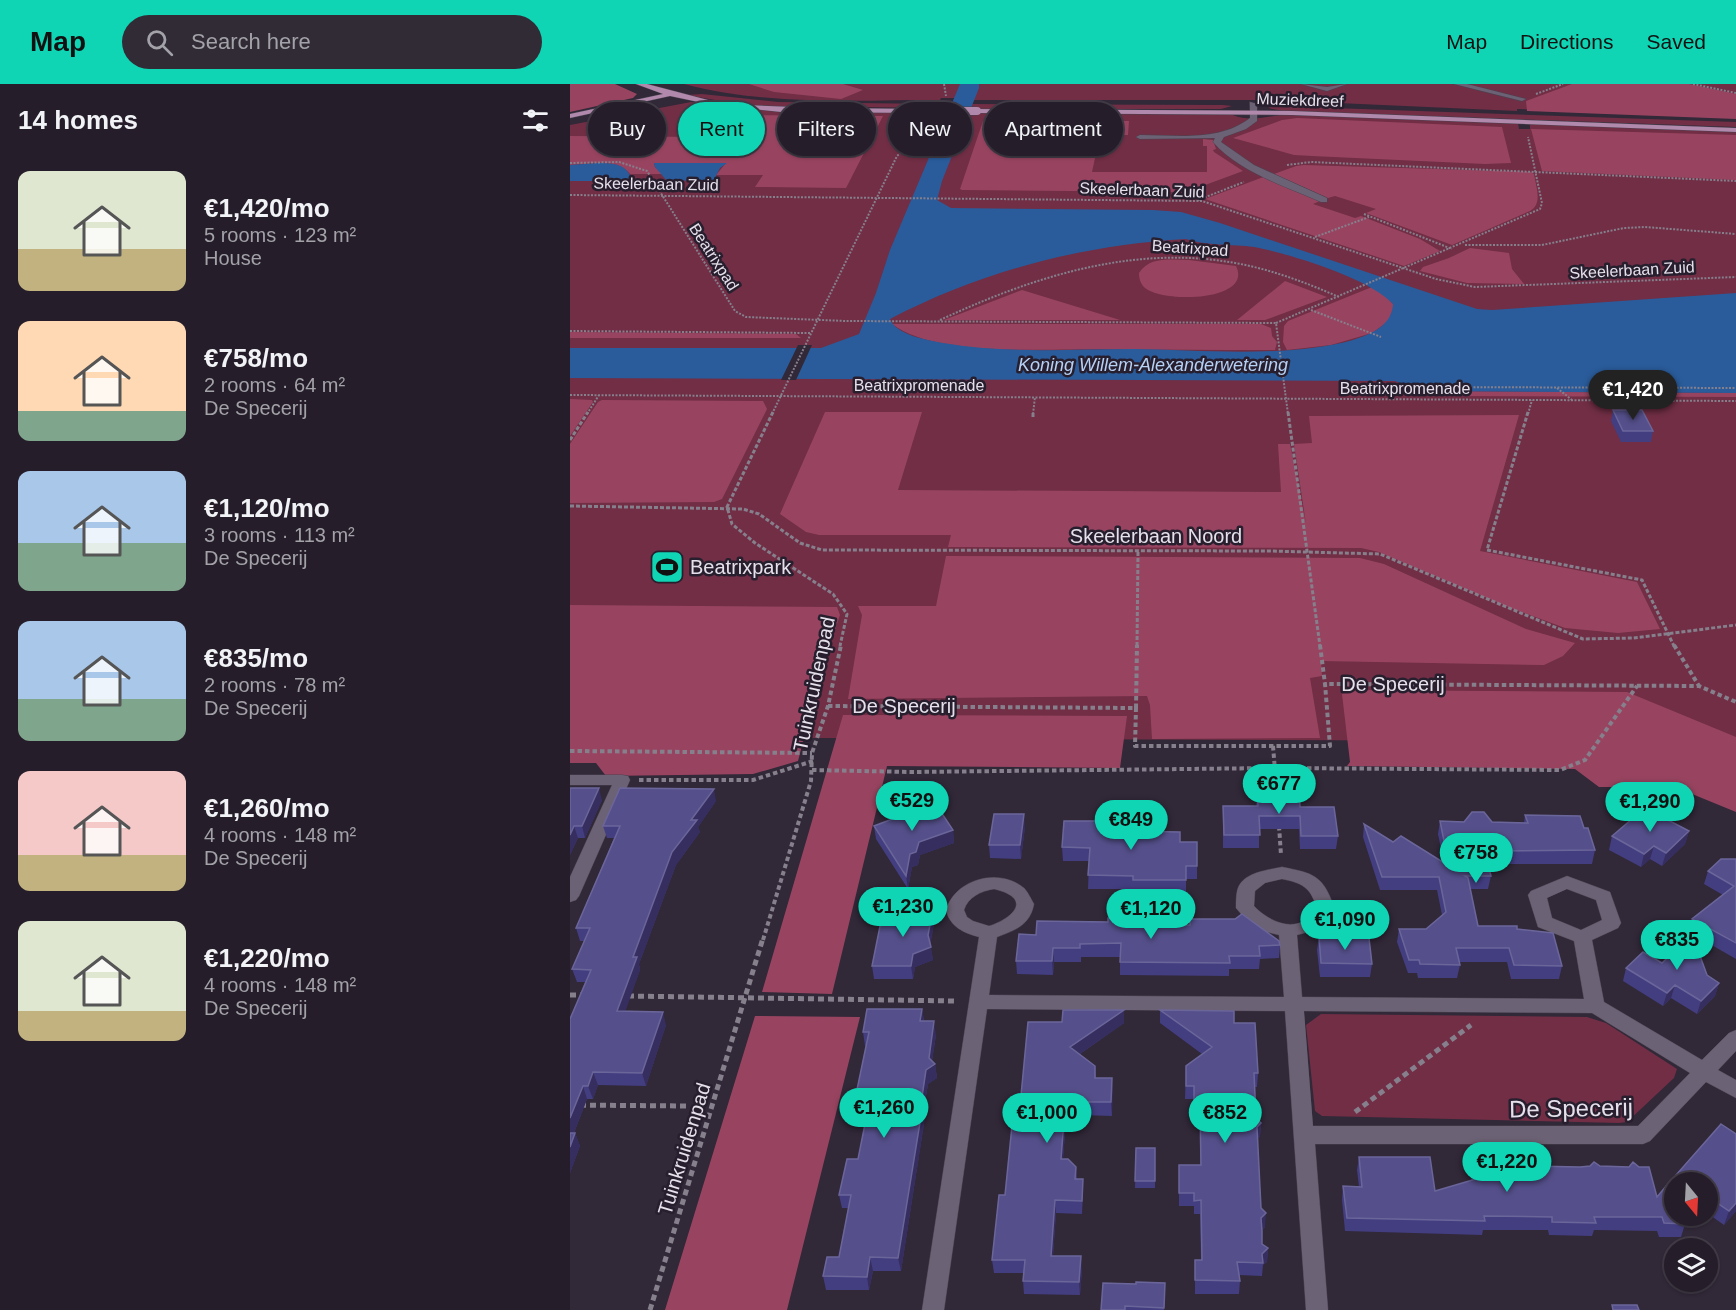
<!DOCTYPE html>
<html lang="en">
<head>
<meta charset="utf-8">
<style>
  :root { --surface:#251e2a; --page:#312b36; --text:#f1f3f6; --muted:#a3a2a8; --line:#423c47; --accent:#10d5b4 }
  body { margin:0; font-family:Arial,sans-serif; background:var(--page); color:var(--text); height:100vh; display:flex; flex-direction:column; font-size:22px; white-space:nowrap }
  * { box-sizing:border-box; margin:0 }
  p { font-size:20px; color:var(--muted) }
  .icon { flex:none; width:33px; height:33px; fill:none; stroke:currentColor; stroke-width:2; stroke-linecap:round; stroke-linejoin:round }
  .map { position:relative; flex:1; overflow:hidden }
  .drawer { display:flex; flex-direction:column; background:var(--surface); width:570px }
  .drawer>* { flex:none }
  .guide { position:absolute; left:18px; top:18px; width:570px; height:54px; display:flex; gap:12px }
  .needle { width:39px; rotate:162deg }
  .fabs { position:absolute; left:1094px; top:1088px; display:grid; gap:12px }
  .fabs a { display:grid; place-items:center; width:54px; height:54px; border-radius:50%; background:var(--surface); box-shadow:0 2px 4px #0004,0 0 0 2px var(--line); font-size:30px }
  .price { position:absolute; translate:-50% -51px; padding:0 14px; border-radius:21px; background:var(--accent); color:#111; font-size:20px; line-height:39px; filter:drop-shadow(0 2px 3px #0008) }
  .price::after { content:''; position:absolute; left:50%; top:36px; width:18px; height:14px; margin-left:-9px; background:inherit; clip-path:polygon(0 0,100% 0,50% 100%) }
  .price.on { background:#222; color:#fff }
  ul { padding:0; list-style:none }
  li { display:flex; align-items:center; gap:18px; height:150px; padding:0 18px }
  li span { display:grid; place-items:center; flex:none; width:168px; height:120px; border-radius:12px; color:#555 }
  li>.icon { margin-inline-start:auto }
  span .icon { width:72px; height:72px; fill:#fffc; stroke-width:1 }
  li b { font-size:26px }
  h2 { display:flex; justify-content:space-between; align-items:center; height:72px; padding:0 18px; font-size:26px }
  .pill { padding:0 21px; border-radius:27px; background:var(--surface); box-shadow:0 2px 4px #0004,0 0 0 2px var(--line); font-size:21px; line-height:54px }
  .pill.on { background:var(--accent); color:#111 }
  header { display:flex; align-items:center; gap:36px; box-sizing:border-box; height:84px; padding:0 30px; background:var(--accent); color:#111 }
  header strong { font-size:28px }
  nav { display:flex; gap:33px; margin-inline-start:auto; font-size:21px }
  .search { width:420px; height:54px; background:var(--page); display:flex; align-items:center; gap:15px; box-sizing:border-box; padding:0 21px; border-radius:33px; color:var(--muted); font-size:22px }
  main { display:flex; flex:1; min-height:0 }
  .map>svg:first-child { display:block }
  .green { fill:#712e45 }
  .forest { fill:#984460 }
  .water { fill:#2a5c9b; fill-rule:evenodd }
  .pier { fill:#312838 }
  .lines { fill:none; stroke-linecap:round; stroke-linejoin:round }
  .minor-casing { stroke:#4a4350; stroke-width:1 }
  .major-casing { stroke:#4a4350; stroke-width:1 }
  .path-far3 { stroke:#867f8c; stroke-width:2; stroke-dasharray:2 1.5; stroke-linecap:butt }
  .path-far2 { stroke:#867f8c; stroke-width:3; stroke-dasharray:4 2; stroke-linecap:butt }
  .path-far1 { stroke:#867f8c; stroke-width:4; stroke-dasharray:4.5 3; stroke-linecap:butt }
  .path { stroke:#867f8c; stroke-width:5; stroke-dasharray:6 4; stroke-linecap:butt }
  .minor { fill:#6c6275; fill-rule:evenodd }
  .major { fill:#b089ac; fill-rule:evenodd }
  .major-bridge-casing { stroke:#4a4350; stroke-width:9; stroke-linecap:butt }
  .major-bridge { stroke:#b089ac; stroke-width:8 }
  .wall { fill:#433e80 }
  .shaded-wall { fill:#352e5e }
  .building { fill:#55508b; stroke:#6b669a; stroke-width:1.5 }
  .labels { text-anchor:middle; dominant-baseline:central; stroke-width:5; stroke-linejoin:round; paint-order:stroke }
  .far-street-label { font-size:16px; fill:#e5e0ea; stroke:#271e2e }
  .far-water-label { font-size:18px; font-style:italic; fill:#b5d1f5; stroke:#271e2e }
  .street-label { font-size:20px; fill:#e5e0ea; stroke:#271e2e }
  .poi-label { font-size:20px; fill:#e5e0ea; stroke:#271e2e; text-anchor:start }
  .near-street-label { font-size:24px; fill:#e5e0ea; stroke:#271e2e }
</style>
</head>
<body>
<header>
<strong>Map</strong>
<div class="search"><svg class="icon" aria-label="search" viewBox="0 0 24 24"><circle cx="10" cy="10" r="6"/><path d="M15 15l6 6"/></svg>Search here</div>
<nav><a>Map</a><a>Directions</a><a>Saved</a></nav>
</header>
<main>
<section class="drawer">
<h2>14 homes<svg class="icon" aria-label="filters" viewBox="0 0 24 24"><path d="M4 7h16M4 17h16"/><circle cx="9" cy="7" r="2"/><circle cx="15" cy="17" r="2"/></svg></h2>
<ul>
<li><span style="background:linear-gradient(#dfe7d0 65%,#c2b280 0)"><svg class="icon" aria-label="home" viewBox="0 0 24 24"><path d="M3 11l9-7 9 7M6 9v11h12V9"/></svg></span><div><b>€1,420/mo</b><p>5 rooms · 123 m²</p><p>House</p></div></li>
<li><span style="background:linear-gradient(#ffd9b3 75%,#7fa58c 0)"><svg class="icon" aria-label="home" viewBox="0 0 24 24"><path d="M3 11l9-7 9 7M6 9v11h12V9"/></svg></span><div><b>€758/mo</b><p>2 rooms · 64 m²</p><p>De Specerij</p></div></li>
<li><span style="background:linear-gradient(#a9c7e8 60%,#7fa58c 0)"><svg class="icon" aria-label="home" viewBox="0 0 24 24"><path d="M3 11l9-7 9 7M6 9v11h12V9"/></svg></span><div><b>€1,120/mo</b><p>3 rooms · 113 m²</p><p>De Specerij</p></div></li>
<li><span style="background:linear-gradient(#a9c7e8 65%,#7fa58c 0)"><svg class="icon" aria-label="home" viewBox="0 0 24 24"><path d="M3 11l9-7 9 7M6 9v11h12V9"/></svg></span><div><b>€835/mo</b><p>2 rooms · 78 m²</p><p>De Specerij</p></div></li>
<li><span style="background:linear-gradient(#f6c9c9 70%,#c2b280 0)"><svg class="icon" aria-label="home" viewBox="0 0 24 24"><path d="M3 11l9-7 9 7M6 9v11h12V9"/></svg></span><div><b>€1,260/mo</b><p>4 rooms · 148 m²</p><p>De Specerij</p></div></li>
<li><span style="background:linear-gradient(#dfe7d0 75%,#c2b280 0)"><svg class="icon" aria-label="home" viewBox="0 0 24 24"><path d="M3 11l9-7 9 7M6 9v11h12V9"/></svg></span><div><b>€1,220/mo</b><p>4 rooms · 148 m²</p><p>De Specerij</p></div></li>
</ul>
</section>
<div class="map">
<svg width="1166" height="1226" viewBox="0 0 1166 1226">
  <rect width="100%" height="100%" fill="#312838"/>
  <path class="green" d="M114,0H1166V32L947,25V27L700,16H403L404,14H371L370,16C285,16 197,22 114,0Z
    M132,10L208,18L368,20L366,24L199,22L168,20L116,11Z
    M121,18L186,24L663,31C682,39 701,31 721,30L948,39L949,45H960V39L1166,46V658L0,653V41Z
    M401,20L653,21L662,22L651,25H399Z
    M705,22L1166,38V43L713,27L698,24Z
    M751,930L1017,933L1036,939L1107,985L1104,994L1057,1038L1049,1039L752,1032L745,1027L736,941Z"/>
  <path class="forest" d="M0,0H45L67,10L63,14L0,28Z
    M179,0H273L293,6L271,15L204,8Z
    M1002,0H1119L1166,10V35L957,27L956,17Z
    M151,31L313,32L276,104L185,103L193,91H146L156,79H84L85,83L93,90H60C47,73 19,80 0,81V52L135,53Z
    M727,34L932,43L941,79L915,80L742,72L724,71L663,54L712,36Z
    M413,37H559L558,51H495L492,59L528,60L522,88H637V62H633V55L643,56L646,65L643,66L644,68L673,87L619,107L606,108L392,106L390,105Z
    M961,45L1166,51V96L972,87Z
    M734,81L961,88L964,90C966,103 973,120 960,127L882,161L796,129L806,125L765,112L758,114L704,90L726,82Z
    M696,92L750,117L743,120L785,134L791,132L850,155L870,167L834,182L635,115Z
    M900,164L939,169L942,185L954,200L897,199L850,187L853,183L879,174Z
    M619,176L666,182C684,218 588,220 573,202C570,198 569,194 569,189C580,172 601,176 619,176Z
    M715,197L757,213L695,236H667Z
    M802,203L813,209L823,220V232L816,239L802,249L761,261L717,266L713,258L714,242L718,237Z
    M452,206L550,236H374Z
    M322,240H691L701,244L702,252L707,258L705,266C648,266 590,266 532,265C478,265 365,273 322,240Z
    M0,248L226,250L231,254H0Z
    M854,307L1166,309V313L854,312Z
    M0,315L22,316L23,318L0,352Z
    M32,316L193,317L197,325L152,415L144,418L0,419V360L28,318Z
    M255,328H352L328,406L711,408L708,360H720L736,440L724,360L742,359L739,332L949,331L910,467L1067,498L1090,545L1048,549L995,544L941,524L809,468L791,464L378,463L381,451H249L236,448L210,430Z
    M376,472L790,474L814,480L956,545L1005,559L993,572L974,581L751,577L752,592L740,594L750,654L582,655L580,621L577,612L278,615L292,531L288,522H366Z
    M0,521L267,523L270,531L254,578L228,677L183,690L36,692L26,679H0Z
    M778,606L1057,608L1166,653V728L1105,703H1029L1005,685L777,682L780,678L772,610Z
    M273,631L557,632L550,684L317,682L262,910L192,908Z
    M185,932L290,933L217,1226H95Z"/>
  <path class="water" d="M390,0H409V4L372,97L367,116L381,124L583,126L611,128L650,139L907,225L922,226L1166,209V309L851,307L825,297L0,294V264H251L289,250L306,209L320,166ZM616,155C636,162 662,160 684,163C720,170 799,194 823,220C822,241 802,250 783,256C721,274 630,266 564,265C501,265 435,270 373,259C357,256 326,251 320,235C412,187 512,161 616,155Z
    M28,79C44,79 58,80 62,97H0V81Z
    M84,79H157L150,84L144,96L97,97L85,83Z"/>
  <path class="pier" d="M228,261H242L226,296H211Z"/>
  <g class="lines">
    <g class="minor-casing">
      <path id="minor" d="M731,0L757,3L777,0L757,7Z
        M884,0H897L956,15L952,17Z
        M680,18L687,20V37L676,45L654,53L651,58L684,81L757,114V118H751C715,102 669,88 643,58L645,54L570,55L566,53L570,51C607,51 649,58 680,34Z
        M0,691H52L58,692L60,696L9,812L6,816L0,818V793L42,701H0Z
        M712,783C743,789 753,791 764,823L749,845L727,851L732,913L1014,915L1004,857L968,843L958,811L961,807L997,792L1040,808L1051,839L1048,844L1022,856L1034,918L1132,976L1159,949L1166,946V967L1148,986L1166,996V1014L1136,998L1080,1057L1073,1060H745L758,1226H736L715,927L417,925L374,1226H352L409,853C394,849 380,843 376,826C385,795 429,783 454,804C458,808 461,815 464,820C460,841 446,846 427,853L419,911L714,913L709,851L684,845L666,824C666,818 666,809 668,804C674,788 698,786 712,783ZM712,795C732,799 740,803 746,822C744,826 741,832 737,835C720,848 696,835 684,822L685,807L695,799ZM424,805C463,814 444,834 419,842L403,837L397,833L394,826C398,813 411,807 424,805ZM997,805L1026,816L1032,836L1011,846L982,834L977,814ZM734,927L1022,929L1120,989L1068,1042H743Z"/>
    </g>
    <g class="major-casing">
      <path id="major" d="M66,0H77L138,16L174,21L248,24L356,25L360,27L356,29L211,28L138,20L100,12L0,34V30L93,10Z
        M404,25L722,27L1166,44V48L722,31L407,29Z"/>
    </g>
    <path class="path-far3" d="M374,0L376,12
      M1123,0L1166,9
      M966,10L993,0
      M0,79L49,78L77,87L165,227L176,233L276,237L706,239L718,330
      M717,81L741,78L1166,97
      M0,111L632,117L866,195L905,203L1166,193
      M628,116L674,98
      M794,130L882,165
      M745,153L799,133
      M895,161H972L1054,144L1075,143L1166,150
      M741,226L811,253
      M370,236C471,189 580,155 692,185C718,192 744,202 769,213
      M706,239L970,125L972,119L958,53
      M0,247L241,249
      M851,303L1166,304
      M987,304L1002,316
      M0,311L1166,317
      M17,330L29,311
      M202,330L327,72L359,43
      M463,330L465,313
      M958,330L962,316"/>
    <path class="path-far2" d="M203,328L157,423L162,440L185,459L263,510L277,530L270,562
      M718,328L750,562
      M958,328L917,466L1072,496L1104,562
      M463,333V328
      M0,356L18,328
      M0,422L173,425L189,430L230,459L252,466L700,467L810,470L1013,555L1063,554L1166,541
      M567,562L568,467"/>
    <path class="path-far1" d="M750,561L755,600
      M1104,561L1129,602
      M258,622L566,624L565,662H760L755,600L1129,602L1166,618
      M566,624L567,561
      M703,662L707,711
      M0,667L242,669
      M242,686L342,688L705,684L990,686L1015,676L1067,602
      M69,696H183L243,677
      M709,742L711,771
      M193,856L241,697L242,669L258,622L271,561"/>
    <path class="path" d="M0,911H14
      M58,912L386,917
      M0,1021L119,1022
      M785,1028L901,941
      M80,1226L193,854"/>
    <use href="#minor" class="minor"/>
    <use href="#major" class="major"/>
    <g class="major-bridge-casing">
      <path id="major-bridge" d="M356,27H407"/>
    </g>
    <use href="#major-bridge" class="major-bridge"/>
  </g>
  <path class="wall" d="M1043,326L1083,347L1081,358H1051L1041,337Z
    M0,704L32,716L15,754H8L0,771Z
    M687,705L730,723L768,752L766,765H730L729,745H689V764H653V722H686Z
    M146,717L128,743L130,748L106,781L69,880L70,886L55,927L96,941L76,1002L28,1001L23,1015H17L4,1049H5L10,1062L0,1089V935L15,898H7L2,885L14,857H10L6,844L44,754H37L33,742Z
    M955,731L1014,744L1025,766L1022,780H918L921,792L918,805H900L908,842L947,845L992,882L989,895H941L937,878H889L890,881L887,894H848L847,889H838L827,858L829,845H856L872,831L867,806H810L793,753L794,740L823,758L874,779L868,750L870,737L954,739Z
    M553,737L554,747L610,758L627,782V795H616V810L563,809V805H518L519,777H493L492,763Z
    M304,742L383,746L384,759L350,771L348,781L342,783L338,805L306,755Z
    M455,743L451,775L420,774L419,761Z
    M1119,747L1115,760L1092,782L1080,775L1071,783L1039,766L1042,752Z
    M1166,775V875L1119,848L1122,835L1153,811L1134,800L1138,787Z
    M363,826L364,840L360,860L363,876L345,883L343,895H304L302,882Z
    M559,841L710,861L709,874L690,875L689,885H659V892L550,891V873H511V878H484L483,891L447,890L446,877L466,851Z
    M749,853L802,880L800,893H750L747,866Z
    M1092,879L1137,891L1149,899L1145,912L1127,930L1101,914L1093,922L1053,897L1056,884Z
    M352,925L354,937L366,951L362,977L365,980L367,994L358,1000L354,1024L355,1033L331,1187H303L299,1206H256L253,1192L269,1173L278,1124H272L269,1111L288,1075L296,1033H286L284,1020L296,962H295L293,948Z
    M590,926L664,939L688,989L687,1003H685L686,1034L691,1039L690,1052L687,1055L691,1124L695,1143L692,1146V1160L698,1164L697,1178L693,1181L692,1192L669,1191L670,1197L669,1210H625V1176H631L630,1130H624V1122H609V1094L630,1081V1041L623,1040V1015H615L616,982L632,970L590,939Z
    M458,938L554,939L510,970L525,982L526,994H542V1032L510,1031V1036H496L493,1075L506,1083L507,1095L513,1109L512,1130L486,1129L483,1172L512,1185L510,1211L454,1210L453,1197V1189H424L422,1176L435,1111L450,1022Z
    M1151,1040L1166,1050V1127L1154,1141L1137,1129V1098H1104V1131H1113L1115,1140L1111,1153H1089L1087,1147L1024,1146L1022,1152L979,1151L978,1146H913L912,1151L775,1147L772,1116L773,1102L789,1103L787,1086L789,1073H860L865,1107L901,1097L903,1081L913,1082L917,1077L922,1081H952L956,1077L962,1082L1010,1083L1020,1082L1024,1078L1030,1082L1059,1083L1063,1078L1069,1083H1079L1087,1113L1102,1095L1103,1099L1106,1091Z
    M566,1064H585V1104H565Z
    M595,1199L594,1226H531L566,1200Z"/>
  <path class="shaded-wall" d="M29,704L32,716L15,754L12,742Z
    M144,705L146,717L128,743L130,748L106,781L69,880L70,886L51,940L47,927L63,873L102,768L121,736Z
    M454,730L455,743L451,775L450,761Z
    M4,742L8,754L0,771V751Z
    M383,746L384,759L350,771L348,781L342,783L338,805L336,792L340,770L349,758Z
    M1119,747L1115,760L1092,782L1096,769Z
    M1084,762L1080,775L1071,783L1074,770Z
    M363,826L364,840L360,863H361L363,876L345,883L343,895L341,882L343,870L358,851Z
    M483,864L484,878L483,891L482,877Z
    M1149,899L1145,912L1127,930L1131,917Z
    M1105,901L1101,914L1093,922L1097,909Z
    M352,925L354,939L350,937Z
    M554,926V939L501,976L500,963Z
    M93,928L96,941L76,1002L72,989Z
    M364,937L366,951L361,983L365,980L367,994L358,1000L354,1024L355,1033L331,1187L328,1174L351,1020Z
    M23,988L28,1001L23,1015L18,1002Z
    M542,994L543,1007L542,1032L541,1018Z
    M13,1002L17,1015L0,1059V1034Z
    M495,1023L496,1036L492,1088L491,1075Z
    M691,1039L690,1052L686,1056L687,1043Z
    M5,1049L10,1062L0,1089V1063Z
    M485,1116L486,1129L482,1186L481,1172Z
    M1166,1119V1127L1154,1141L1159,1127Z
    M696,1129L695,1143L690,1147L691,1134Z
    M698,1164L697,1178L693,1181L692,1170Z
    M511,1172L512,1185L510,1211L509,1198Z
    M300,1173L303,1187L299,1206L297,1193Z"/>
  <path class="building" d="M1043,326H1072L1083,347H1053Z
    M0,704H29L12,742H4L0,751Z
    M50,704L144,705L121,736H127L102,768L63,873H67L47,927L93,928L72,989L23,988L18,1002H13L0,1034V935L21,886L2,885L20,844H6L50,742H33Z
    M687,705L729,706L730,723H764L768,752H731L730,732H689L690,751H654L653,722H688Z
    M365,719L383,746L349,758L346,768L340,770L336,792L304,742Z
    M1075,724L1119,747L1096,769L1084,762L1074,770L1042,752Z
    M902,728H914L922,738L958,739L955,731L1010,732L1014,744H1018L1025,766L915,767L921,792H895L898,794L908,842H947V845L983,849L992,882L944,881L939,864H886L890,881L850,880L849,876H839L829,845H856L876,828L869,793H812L794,740L823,758L831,752L879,782L870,737L894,738Z
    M424,730H454L450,761H419Z
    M494,737H553V747L610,748V758H627V782H616V796H563V792L518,791L520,764L492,763Z
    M1151,775H1166V859L1122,835L1164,802L1138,787Z
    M325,826H363L358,851L361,863L343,870L341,882H302L310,842L323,838Z
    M672,830L709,857L710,861L689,862L690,872H659L660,879L550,878L551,859L510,860V864H483L482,877H446L449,850L466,851L467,837L538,838V834H559L558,841H620V835H665Z
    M1122,850L1137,891L1149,899L1131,917L1105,901L1097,909L1056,884L1073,868L1092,879Z
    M749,853L799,854L802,880L751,879Z
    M297,925H352L350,937H364L359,974L365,980L356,986L351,1020H353L328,1174L300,1173L297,1193L253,1192L257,1173H269L281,1111H269L277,1075H288L299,1020H284L299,948H293Z
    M493,926H554L500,963L525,982V994H542L541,1018H510V1023H495L491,1075H498L506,1083L505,1095H513L512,1117L485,1116L481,1172H511L509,1198L453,1197L455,1176H422L429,1111H435L444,1022H450L458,938H492Z
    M590,926L664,927V939H685L688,989H684L686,1034L691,1039L687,1043L691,1124L696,1129L691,1134L692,1147V1160L698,1164L692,1170L693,1179L667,1178L670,1197L625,1196V1176H632L631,1116L624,1117V1109H609V1081H631L630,1027H624V1002H616V982L642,963Z
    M1151,1040L1166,1050V1119L1159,1127L1137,1112V1098H1116L1106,1091Z
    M0,1049H5L0,1063Z
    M566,1064H585V1097H565Z
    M789,1073H860L865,1107L906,1095L903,1081L913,1082L917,1077L922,1081H952L956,1077L962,1082L1010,1083L1020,1082L1024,1078L1030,1082L1059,1083L1063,1078L1069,1083H1079L1087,1113L1102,1095L1104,1101V1131H1113L1115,1140L1094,1139L1092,1133H1024L1026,1139L982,1138V1133L914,1132L915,1137L777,1134L773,1102L792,1103Z
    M566,1198L595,1199L594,1224L555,1222V1226H531L533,1199L566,1200Z
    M1042,1221H1067L1069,1226H1043Z"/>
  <defs>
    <g id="stadium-square" transform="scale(1.725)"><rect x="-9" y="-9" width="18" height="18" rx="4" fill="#10d5b4" stroke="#271e2e"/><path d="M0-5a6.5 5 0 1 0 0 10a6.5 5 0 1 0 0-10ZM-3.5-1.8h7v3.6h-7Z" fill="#111"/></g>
  </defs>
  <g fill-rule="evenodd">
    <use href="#stadium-square" x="97" y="483"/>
  </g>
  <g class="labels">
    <g class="far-street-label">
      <text transform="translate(730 16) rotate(2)">Muziekdreef</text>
      <text transform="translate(86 100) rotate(1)">Skeelerbaan Zuid</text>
      <text transform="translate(572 106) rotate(2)">Skeelerbaan Zuid</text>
      <text transform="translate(620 164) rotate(4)">Beatrixpad</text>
      <text transform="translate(144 173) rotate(57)">Beatrixpad</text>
      <text transform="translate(1062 186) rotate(-3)">Skeelerbaan Zuid</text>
      <text x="349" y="301">Beatrixpromenade</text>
      <text x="835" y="304">Beatrixpromenade</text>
    </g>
    <g class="far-water-label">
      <text x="583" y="281">Koning Willem-Alexanderwetering</text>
    </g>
    <g class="street-label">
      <text x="586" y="452">Skeelerbaan Noord</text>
      <text transform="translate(244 600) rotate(-78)">Tuinkruidenpad</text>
      <text x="823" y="600">De Specerij</text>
      <text x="334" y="622">De Specerij</text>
      <text transform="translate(114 1065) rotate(-73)">Tuinkruidenpad</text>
    </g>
    <g class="poi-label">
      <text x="120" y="483">Beatrixpark</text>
    </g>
    <g class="near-street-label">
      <text transform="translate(1001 1024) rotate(-1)">De Specerij</text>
    </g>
  </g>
</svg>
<div class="fabs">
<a><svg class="needle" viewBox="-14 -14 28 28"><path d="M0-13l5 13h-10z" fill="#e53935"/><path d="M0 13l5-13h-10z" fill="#a3a2a8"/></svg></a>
<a><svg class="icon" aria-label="layers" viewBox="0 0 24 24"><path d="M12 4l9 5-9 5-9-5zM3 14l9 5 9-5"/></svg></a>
</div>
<b class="price on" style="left:1063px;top:337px">€1,420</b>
<b class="price" style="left:709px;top:731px">€677</b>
<b class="price" style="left:342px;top:748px">€529</b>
<b class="price" style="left:1080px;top:749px">€1,290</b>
<b class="price" style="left:561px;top:767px">€849</b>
<b class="price" style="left:906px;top:800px">€758</b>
<b class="price" style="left:333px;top:854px">€1,230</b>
<b class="price" style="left:581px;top:856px">€1,120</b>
<b class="price" style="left:775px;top:867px">€1,090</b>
<b class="price" style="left:1107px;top:887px">€835</b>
<b class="price" style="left:314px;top:1055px">€1,260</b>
<b class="price" style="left:477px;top:1060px">€1,000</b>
<b class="price" style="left:655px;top:1060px">€852</b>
<b class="price" style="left:937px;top:1109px">€1,220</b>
<div class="guide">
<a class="pill">Buy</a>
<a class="pill on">Rent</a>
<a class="pill">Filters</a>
<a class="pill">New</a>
<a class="pill">Apartment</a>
</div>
</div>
</main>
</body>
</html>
